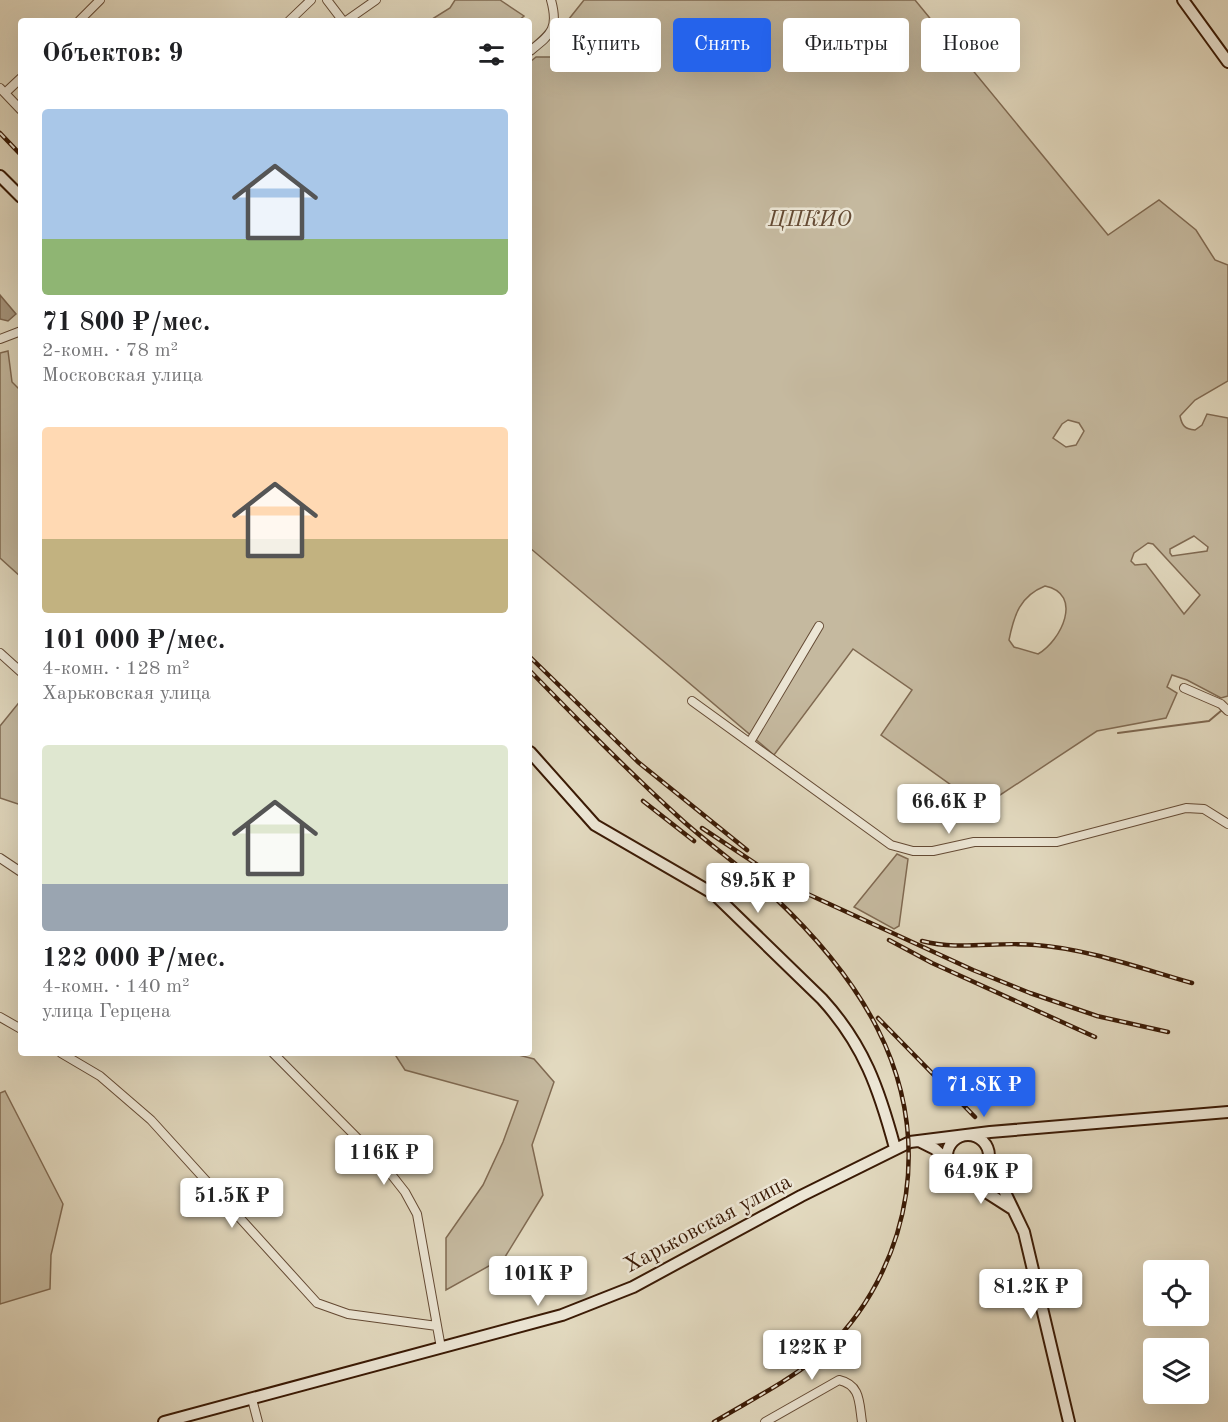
<!DOCTYPE html>
<html lang="ru">
<head>
<meta charset="utf-8">
<style>
  :root { --surface:#fff; --page:#f6f6f6; --text:#202124; --muted:#757577; --accent:#2563eb }
  body { margin:0; font-family:"Old Standard TT",serif; background:var(--page); color:var(--text); height:100vh; display:flex; flex-direction:column; font-size:22px; white-space:nowrap }
  * { box-sizing:border-box; margin:0 }
  p { font-size:20px; color:var(--muted) }
  .icon { flex:none; width:33px; height:33px; fill:none; stroke:currentColor; stroke-width:2; stroke-linecap:round; stroke-linejoin:round }
  .map { position:relative; flex:1; overflow:hidden }
  .side { position:absolute; left:18px; top:18px; width:514px; height:1038px; display:flex; flex-direction:column; background:var(--surface); border-radius:6px; box-shadow:0 6px 24px #0002 }
  .side>* { flex:none }
  .guide { position:absolute; left:550px; top:18px; width:570px; height:54px; display:flex; gap:12px }
  .buttons { position:absolute; left:1143px; top:1260px; display:grid; gap:12px }
  .buttons a { display:grid; place-items:center; width:66px; height:66px; border-radius:6px; background:var(--surface); box-shadow:0 6px 24px #0002; font-size:30px }
  .price { position:absolute; translate:-50% -51px; padding:0 14px; border-radius:6px; background:#fff; color:#222; font-size:20px; line-height:39px; filter:drop-shadow(0 2px 3px #0008) }
  .price::after { content:''; position:absolute; left:50%; top:36px; width:18px; height:14px; margin-left:-9px; background:inherit; clip-path:polygon(0 0,100% 0,50% 100%) }
  .price.selected { background:var(--accent); color:#fff }
  ul { padding:0; list-style:none }
  li { display:grid; align-content:center; gap:12px; height:318px; padding:0 24px }
  li span { display:grid; place-items:center; height:186px; border-radius:6px; color:#555 }
  li>.icon { margin-inline-start:auto }
  span .icon { width:108px; height:108px; fill:#fffc; stroke-width:1 }
  li b { font-size:26px }
  h2 { display:flex; justify-content:space-between; align-items:center; height:72px; padding:0 24px; font-size:26px }
  .pill { padding:0 21px; border-radius:6px; background:var(--surface); box-shadow:0 6px 24px #0002; font-size:21px; line-height:54px }
  .pill.selected { background:var(--accent); color:#fff }
  .map>svg:first-child { display:block }
  .green { fill:#c5b99f; stroke:#806a52; stroke-width:1.5; fill-rule:evenodd }
  .water { fill:#a99880; stroke:#7d664f; stroke-width:1.5 }
  .lines { fill:none; stroke-linecap:round; stroke-linejoin:round }
  .stream { stroke:#7d664f; stroke-width:2 }
  .street-casing { stroke:#644a34; stroke-width:10 }
  .secondary-casing { stroke:#3a1a05; stroke-width:14 }
  .street { stroke:#ece6d5; stroke-width:8 }
  .secondary { stroke:#ece6d5; stroke-width:10 }
  .rail-casing { stroke:#3a1a05; stroke-width:4.5 }
  .rail { stroke:#ece6d5; stroke-width:2; stroke-dasharray:7; stroke-linecap:butt }
  .labels { text-anchor:middle; dominant-baseline:central; stroke-width:5; stroke-linejoin:round; paint-order:stroke }
  .park-label { font-size:22px; font-style:italic; fill:#644a33; stroke:#ece6d5 }
  .street-label { font-size:22px; fill:#3a1a05; stroke:#ece6d5 }
</style>
</head>
<body>
<div class="map">
<svg width="1228" height="1422" viewBox="0 0 1228 1422">
  <rect width="100%" height="100%" fill="#e2d9bf"/>
  <filter id="stains"><feTurbulence type="fractalNoise" baseFrequency=".00333" numOctaves="4"/><feColorMatrix values="0 0 0 0 .2 0 0 0 0 .09 0 0 0 0 .02 0 0 0 .5 -.17"/></filter>
  <radialGradient id="worn" r=".72"><stop offset=".6" stop-color="#630" stop-opacity="0"/><stop offset="1" stop-color="#630" stop-opacity=".3"/></radialGradient>
  <path class="green" d="M455,0H500L524,16L518,21H429L450,8Z
    M584,0H915L1108,235L1159,200L1196,230L1215,260L1228,265V381L1195,400L1180,416C1182,426 1185,429 1195,430L1202,425L1207,414L1228,418V696L1221,698L1187,680L1172,675L1167,687L1177,693L1166,718L1097,731L982,807L881,735L912,690L853,649L774,755L530,548V62L536,57H550L561,49L557,34ZM1068,420L1079,423L1084,431L1076,445L1066,447L1053,438L1062,424ZM1194,536L1208,547L1207,551L1172,556L1170,553V549ZM1148,543L1153,544L1200,595L1184,614L1146,564L1135,565L1131,561L1134,553ZM1045,586C1084,594 1061,641 1038,654L1014,647L1009,640C1014,615 1020,596 1045,586Z
    M8,351L12,382L21,391V577L0,558V353Z
    M21,700V805L0,798V726Z
    M897,854L908,859L899,926L894,929L854,907Z
    M394,1053H511L534,1059L554,1082L532,1145L543,1195L505,1257L446,1290V1238L483,1185L503,1142L518,1101L405,1070Z
    M5,1091L63,1204L51,1255L50,1289L0,1304V1093Z"/>
  <path class="water" d="M0,295L16,314L8,321L0,319Z"/>
  <g class="lines">
    <path class="stream" d="M1118,733L1209,721L1228,705"/>
    <g class="street-casing">
      <path id="street" d="M327,0L343,21
        M79,21L100,0
        M289,21L311,0
        M346,21L376,0
        M530,51C551,34 559,29 551,0
        M0,88L21,110
        M5,93L21,78
        M0,339L21,331
        M0,653L21,672
        M1184,688L1221,704L1228,711
        M692,701L891,845L913,851H933L974,842H1057L1186,808L1204,809L1228,824
        M750,742L819,626
        M0,858L21,872
        M0,1017L21,1029
        M61,1053L100,1076L151,1120L317,1303L348,1314L437,1326
        M273,1053L383,1164L405,1192L417,1214L441,1348
        M252,1399L258,1422
        M765,1422L839,1380C861,1385 859,1403 862,1422"/>
    </g>
    <g class="secondary-casing">
      <path id="secondary" d="M1183,0L1228,62
        M0,176L21,197
        M530,752L595,825L714,894L822,999C864,1045 879,1089 895,1148
        M947 1156a21 21 0 1 1 42 0a21 21 0 1 1-42 0Z
        M919,1141L935,1149L947,1160
        M989,1159L1024,1232L1069,1422
        M964,1178L1011,1208
        M164,1422L562,1315L633,1287L801,1196L910,1142L990,1132L1228,1112"/>
    </g>
    <use href="#street" class="street"/>
    <use href="#secondary" class="secondary"/>
    <g class="rail-casing">
      <path id="rail" d="M0,133L21,155
        M530,657L638,762L747,850
        M530,671C580,722 629,772 682,820C711,846 744,869 773,896C858,976 923,1072 906,1194C897,1255 866,1316 819,1356C787,1382 749,1401 714,1422
        M643,801L694,841
        M702,828L788,885L973,970L1030,993L1097,1016L1168,1032
        M889,940L932,963L1095,1037
        M922,941C960,951 997,941 1036,945C1089,949 1142,969 1192,983
        M878,1018L975,1117"/>
    </g>
    <use href="#rail" class="rail"/>
  </g>
  <g class="labels">
    <g class="park-label">
      <text x="810" y="220">ЦПКИО</text>
    </g>
    <g class="street-label">
      <text transform="translate(708 1224) rotate(-28)">Харьковская улица</text>
    </g>
  </g>
  <rect width="100%" height="100%" filter="url(#stains)"/>
  <rect width="100%" height="100%" fill="url(#worn)"/>
</svg>
<div class="buttons">
<a><svg class="icon" aria-label="locate" viewBox="0 0 24 24"><circle cx="12" cy="12" r="6"/><path d="M12 2v4M12 18v4M2 12h4M18 12h4"/></svg></a>
<a><svg class="icon" aria-label="layers" viewBox="0 0 24 24"><path d="M12 4l9 5-9 5-9-5zM3 14l9 5 9-5"/></svg></a>
</div>
<b class="price" style="left:949px;top:835px">66.6K ₽</b>
<b class="price" style="left:758px;top:914px">89.5K ₽</b>
<b class="price selected" style="left:984px;top:1118px">71.8K ₽</b>
<b class="price" style="left:384px;top:1186px">116K ₽</b>
<b class="price" style="left:981px;top:1205px">64.9K ₽</b>
<b class="price" style="left:232px;top:1229px">51.5K ₽</b>
<b class="price" style="left:538px;top:1307px">101K ₽</b>
<b class="price" style="left:1031px;top:1320px">81.2K ₽</b>
<b class="price" style="left:812px;top:1381px">122K ₽</b>
<div class="guide">
<a class="pill">Купить</a>
<a class="pill selected">Снять</a>
<a class="pill">Фильтры</a>
<a class="pill">Новое</a>
</div>
<section class="side">
<h2>Объектов: 9<svg class="icon" aria-label="filters" viewBox="0 0 24 24"><path d="M4 7h16M4 17h16"/><circle cx="9" cy="7" r="2"/><circle cx="15" cy="17" r="2"/></svg></h2>
<ul>
<li><span style="background:linear-gradient(#a9c7e8 70%,#8fb573 0)"><svg class="icon" aria-label="home" viewBox="0 0 24 24"><path d="M3 11l9-7 9 7M6 9v11h12V9"/></svg></span><div><b>71 800 ₽/мес.</b><p>2-комн. · 78 m²</p><p>Московская улица</p></div></li>
<li><span style="background:linear-gradient(#ffd9b3 60%,#c2b280 0)"><svg class="icon" aria-label="home" viewBox="0 0 24 24"><path d="M3 11l9-7 9 7M6 9v11h12V9"/></svg></span><div><b>101 000 ₽/мес.</b><p>4-комн. · 128 m²</p><p>Харьковская улица</p></div></li>
<li><span style="background:linear-gradient(#dfe7d0 75%,#9aa5b1 0)"><svg class="icon" aria-label="home" viewBox="0 0 24 24"><path d="M3 11l9-7 9 7M6 9v11h12V9"/></svg></span><div><b>122 000 ₽/мес.</b><p>4-комн. · 140 m²</p><p>улица Герцена</p></div></li>
</ul>
</section>
</div>
</body>
</html>
